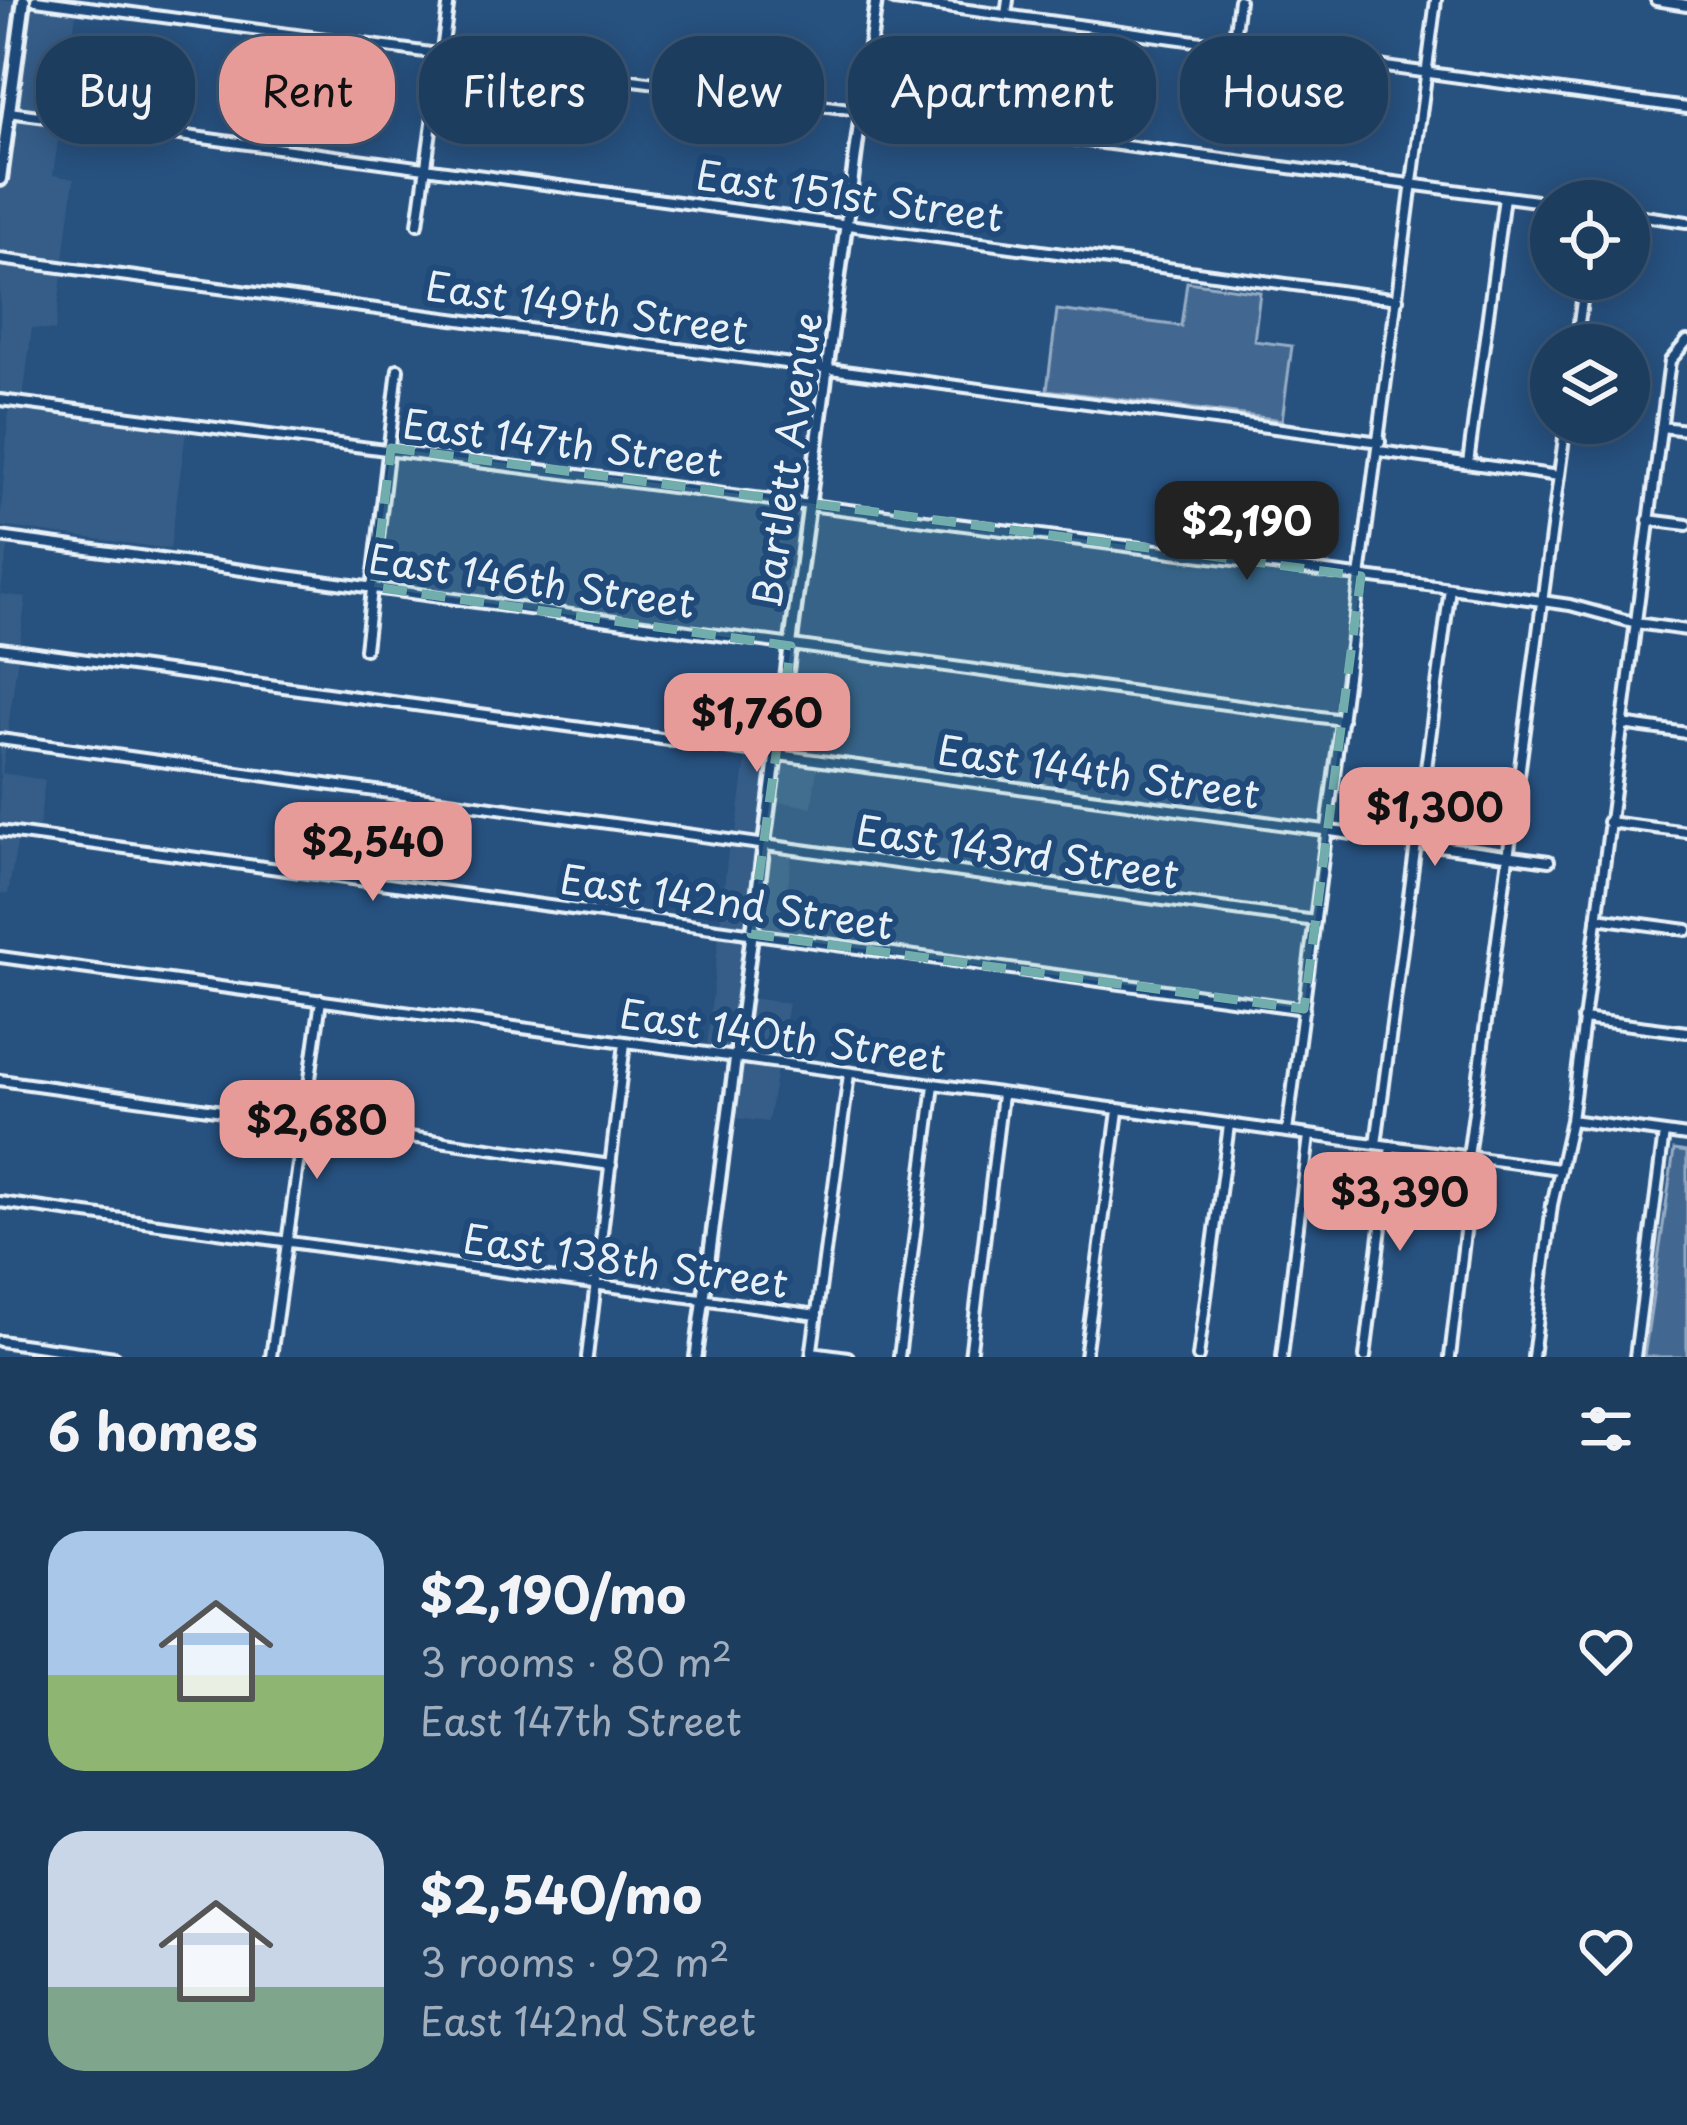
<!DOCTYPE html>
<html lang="en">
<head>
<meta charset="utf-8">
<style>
  :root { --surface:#1d3d5f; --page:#2a4868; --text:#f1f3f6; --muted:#a0aebd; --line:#3b5674; --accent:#e69b98 }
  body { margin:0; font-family:"Playpen Sans",sans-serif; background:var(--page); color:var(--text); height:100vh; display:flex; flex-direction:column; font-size:45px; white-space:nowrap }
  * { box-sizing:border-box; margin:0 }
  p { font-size:39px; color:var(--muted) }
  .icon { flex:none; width:66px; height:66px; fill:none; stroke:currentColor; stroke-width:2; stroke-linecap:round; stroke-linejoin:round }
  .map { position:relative; height:1357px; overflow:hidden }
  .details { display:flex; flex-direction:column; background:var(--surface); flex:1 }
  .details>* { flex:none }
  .guide { position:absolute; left:36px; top:36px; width:1617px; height:108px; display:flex; gap:24px }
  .controls { position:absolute; left:1530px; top:180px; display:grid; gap:24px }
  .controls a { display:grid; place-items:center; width:120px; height:120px; border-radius:50%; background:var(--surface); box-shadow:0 6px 30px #0003,0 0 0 3px var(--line); font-size:60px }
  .price { position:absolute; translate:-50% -102px; padding:0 27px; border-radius:24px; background:var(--accent); color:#111; font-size:39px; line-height:78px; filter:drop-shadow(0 3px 6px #0008) }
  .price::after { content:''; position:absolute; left:50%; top:72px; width:36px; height:27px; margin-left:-18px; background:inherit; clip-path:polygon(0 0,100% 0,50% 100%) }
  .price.current { background:#222; color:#fff }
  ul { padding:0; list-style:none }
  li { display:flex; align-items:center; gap:36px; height:300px; padding:0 48px }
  li span { display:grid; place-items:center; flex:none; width:336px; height:240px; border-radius:36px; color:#555 }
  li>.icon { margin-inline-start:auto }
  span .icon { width:144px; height:144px; fill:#fffc; stroke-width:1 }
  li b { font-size:51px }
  h2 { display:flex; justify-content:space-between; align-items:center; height:144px; padding:0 48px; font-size:51px }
  .pill { padding:0 42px; border-radius:48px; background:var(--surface); box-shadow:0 6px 30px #0003,0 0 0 3px var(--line); font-size:42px; line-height:108px }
  .pill.current { background:var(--accent); color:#111 }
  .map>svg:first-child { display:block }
  .built { fill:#355d88 }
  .green { fill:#436891; stroke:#96acc4; stroke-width:3 }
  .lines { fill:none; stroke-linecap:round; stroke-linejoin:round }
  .minor-casing { stroke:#e8f1f8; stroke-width:16 }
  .tertiary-casing { stroke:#e8f1f8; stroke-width:18 }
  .primary-casing { stroke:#e8f1f8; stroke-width:20 }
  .minor { stroke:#1f4a7a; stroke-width:8 }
  .tertiary { stroke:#1f4a7a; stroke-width:9 }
  .primary { stroke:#1f4a7a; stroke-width:10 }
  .marked { fill:#71adac; fill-opacity:0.2; stroke:#71adac; stroke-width:9; stroke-dasharray:24 15; stroke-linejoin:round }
  .labels { text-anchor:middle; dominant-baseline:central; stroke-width:12; stroke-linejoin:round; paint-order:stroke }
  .street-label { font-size:39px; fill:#e8f1f8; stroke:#1f4a7a }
</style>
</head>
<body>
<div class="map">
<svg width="1687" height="1357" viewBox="0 0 1687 1357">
  <rect width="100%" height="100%" fill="#27517f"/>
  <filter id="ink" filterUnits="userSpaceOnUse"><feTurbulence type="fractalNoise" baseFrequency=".00833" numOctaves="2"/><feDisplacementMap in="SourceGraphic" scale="24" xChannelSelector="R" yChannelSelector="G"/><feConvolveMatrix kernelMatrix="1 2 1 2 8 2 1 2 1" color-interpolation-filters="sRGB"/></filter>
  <g filter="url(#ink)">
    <path class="built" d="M0,0H78L53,175L74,179L55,331L32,328L23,399L0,400Z
      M9,408L186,432L170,549L0,526Z
      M0,537L10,538L0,594L26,597L2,773L45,780L39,827L20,826L8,894L0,893Z
      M747,751L818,761L812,807L771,801L764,845L793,849L781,938L752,934L743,997L788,1003L768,1122L727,1117L734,1059L706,1054L729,841H735Z"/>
    <path class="green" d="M1187,282L1260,292L1254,341L1292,346L1282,420L1047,390L1057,310L1181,326Z
      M1674,1150L1687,1152V1357H1644Z"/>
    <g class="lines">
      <g class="minor-casing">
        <path id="minor" d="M36,0L1551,203
          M894,0L1687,108
          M1656,0L1687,5
          M1006,15L1008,0
          M1233,46L1239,0
          M9,112L1398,299
          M1629,214L1687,222
          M418,224L449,0
          M0,259L1380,442
          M1576,345L1585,279
          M0,400L1450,588L1570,605L1636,623L1687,630
          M1661,427L1687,430
          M1379,451L1559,476
          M1468,463L1504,197
          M1648,520L1687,525
          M0,537L1342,720
          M0,648L1549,861
          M365,649L398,369
          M1622,724L1687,733
          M0,739L1315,921
          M1608,822L1687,832
          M0,831L1304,1009
          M1597,918L1687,930
          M0,957L1559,1169
          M1583,1019L1687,1032
          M0,1080L611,1165
          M1571,1120L1687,1136
          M1287,1132L1436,0
          M1376,1144L1450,588
          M1468,1157L1566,423
          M0,1202L817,1315
          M0,1341L115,1357
          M812,1352L848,1357
          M271,1357L321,1000
          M587,1357L625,1043
          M811,1357L849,1074
          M899,1357L934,1085
          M970,1357L1002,1095
          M1085,1357L1118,1111
          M1198,1357L1229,1125
          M1282,1357L1309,1136
          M1365,1357L1391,1146
          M1450,1357L1474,1157
          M1533,1357L1552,1205L1571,1120L1670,361L1687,341
          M1635,1357L1664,1133"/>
      </g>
      <g class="tertiary-casing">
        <path id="tertiary" d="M696,1357L876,0"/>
      </g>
      <g class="primary-casing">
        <path id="primary" d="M0,179L24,0"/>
      </g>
      <use href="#minor" class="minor"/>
      <use href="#tertiary" class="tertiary"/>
      <use href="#primary" class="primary"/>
    </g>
  </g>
  <path class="marked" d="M391,448L1361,576L1304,1009L751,934L791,646L374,587Z"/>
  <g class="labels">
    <g class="street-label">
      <text transform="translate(850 194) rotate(8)">East 151st Street</text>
      <text transform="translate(587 306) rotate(8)">East 149th Street</text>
      <text transform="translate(563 441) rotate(7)">East 147th Street</text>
      <text transform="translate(785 460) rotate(-82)">Bartlett Avenue</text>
      <text transform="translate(532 579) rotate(8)">East 146th Street</text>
      <text transform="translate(1099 770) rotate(8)">East 144th Street</text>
      <text transform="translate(1018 850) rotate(8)">East 143rd Street</text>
      <text transform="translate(727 900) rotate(8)">East 142nd Street</text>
      <text transform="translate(783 1034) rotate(8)">East 140th Street</text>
      <text transform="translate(626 1259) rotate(8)">East 138th Street</text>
    </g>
  </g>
</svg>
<div class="controls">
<a><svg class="icon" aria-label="locate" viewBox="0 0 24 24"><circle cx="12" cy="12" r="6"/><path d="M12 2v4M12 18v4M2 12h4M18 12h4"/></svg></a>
<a><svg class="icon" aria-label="layers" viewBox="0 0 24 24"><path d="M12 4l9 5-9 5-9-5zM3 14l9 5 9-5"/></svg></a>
</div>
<b class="price current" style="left:1247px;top:583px">$2,190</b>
<b class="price" style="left:757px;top:775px">$1,760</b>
<b class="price" style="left:1435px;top:869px">$1,300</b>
<b class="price" style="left:373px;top:904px">$2,540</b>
<b class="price" style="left:317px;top:1182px">$2,680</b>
<b class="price" style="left:1400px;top:1254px">$3,390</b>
<div class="guide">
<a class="pill">Buy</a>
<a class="pill current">Rent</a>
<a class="pill">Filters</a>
<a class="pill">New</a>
<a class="pill">Apartment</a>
<a class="pill">House</a>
</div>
</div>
<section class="details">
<h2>6 homes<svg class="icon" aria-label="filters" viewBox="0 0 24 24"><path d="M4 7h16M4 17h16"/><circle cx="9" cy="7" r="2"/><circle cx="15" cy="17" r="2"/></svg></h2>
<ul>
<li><span style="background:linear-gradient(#a9c7e8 60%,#8fb573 0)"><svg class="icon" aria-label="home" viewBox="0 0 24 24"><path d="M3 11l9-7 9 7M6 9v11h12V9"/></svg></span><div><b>$2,190/mo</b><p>3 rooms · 80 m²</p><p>East 147th Street</p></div><svg class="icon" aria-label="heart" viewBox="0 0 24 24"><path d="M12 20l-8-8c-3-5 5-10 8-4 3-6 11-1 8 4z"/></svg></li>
<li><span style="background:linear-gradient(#c9d6e8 65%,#7fa58c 0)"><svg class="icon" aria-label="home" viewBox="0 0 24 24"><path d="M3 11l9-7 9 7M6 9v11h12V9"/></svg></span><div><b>$2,540/mo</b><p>3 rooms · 92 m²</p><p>East 142nd Street</p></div><svg class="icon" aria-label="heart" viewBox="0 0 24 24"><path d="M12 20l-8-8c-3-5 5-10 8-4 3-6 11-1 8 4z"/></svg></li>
</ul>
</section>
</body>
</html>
